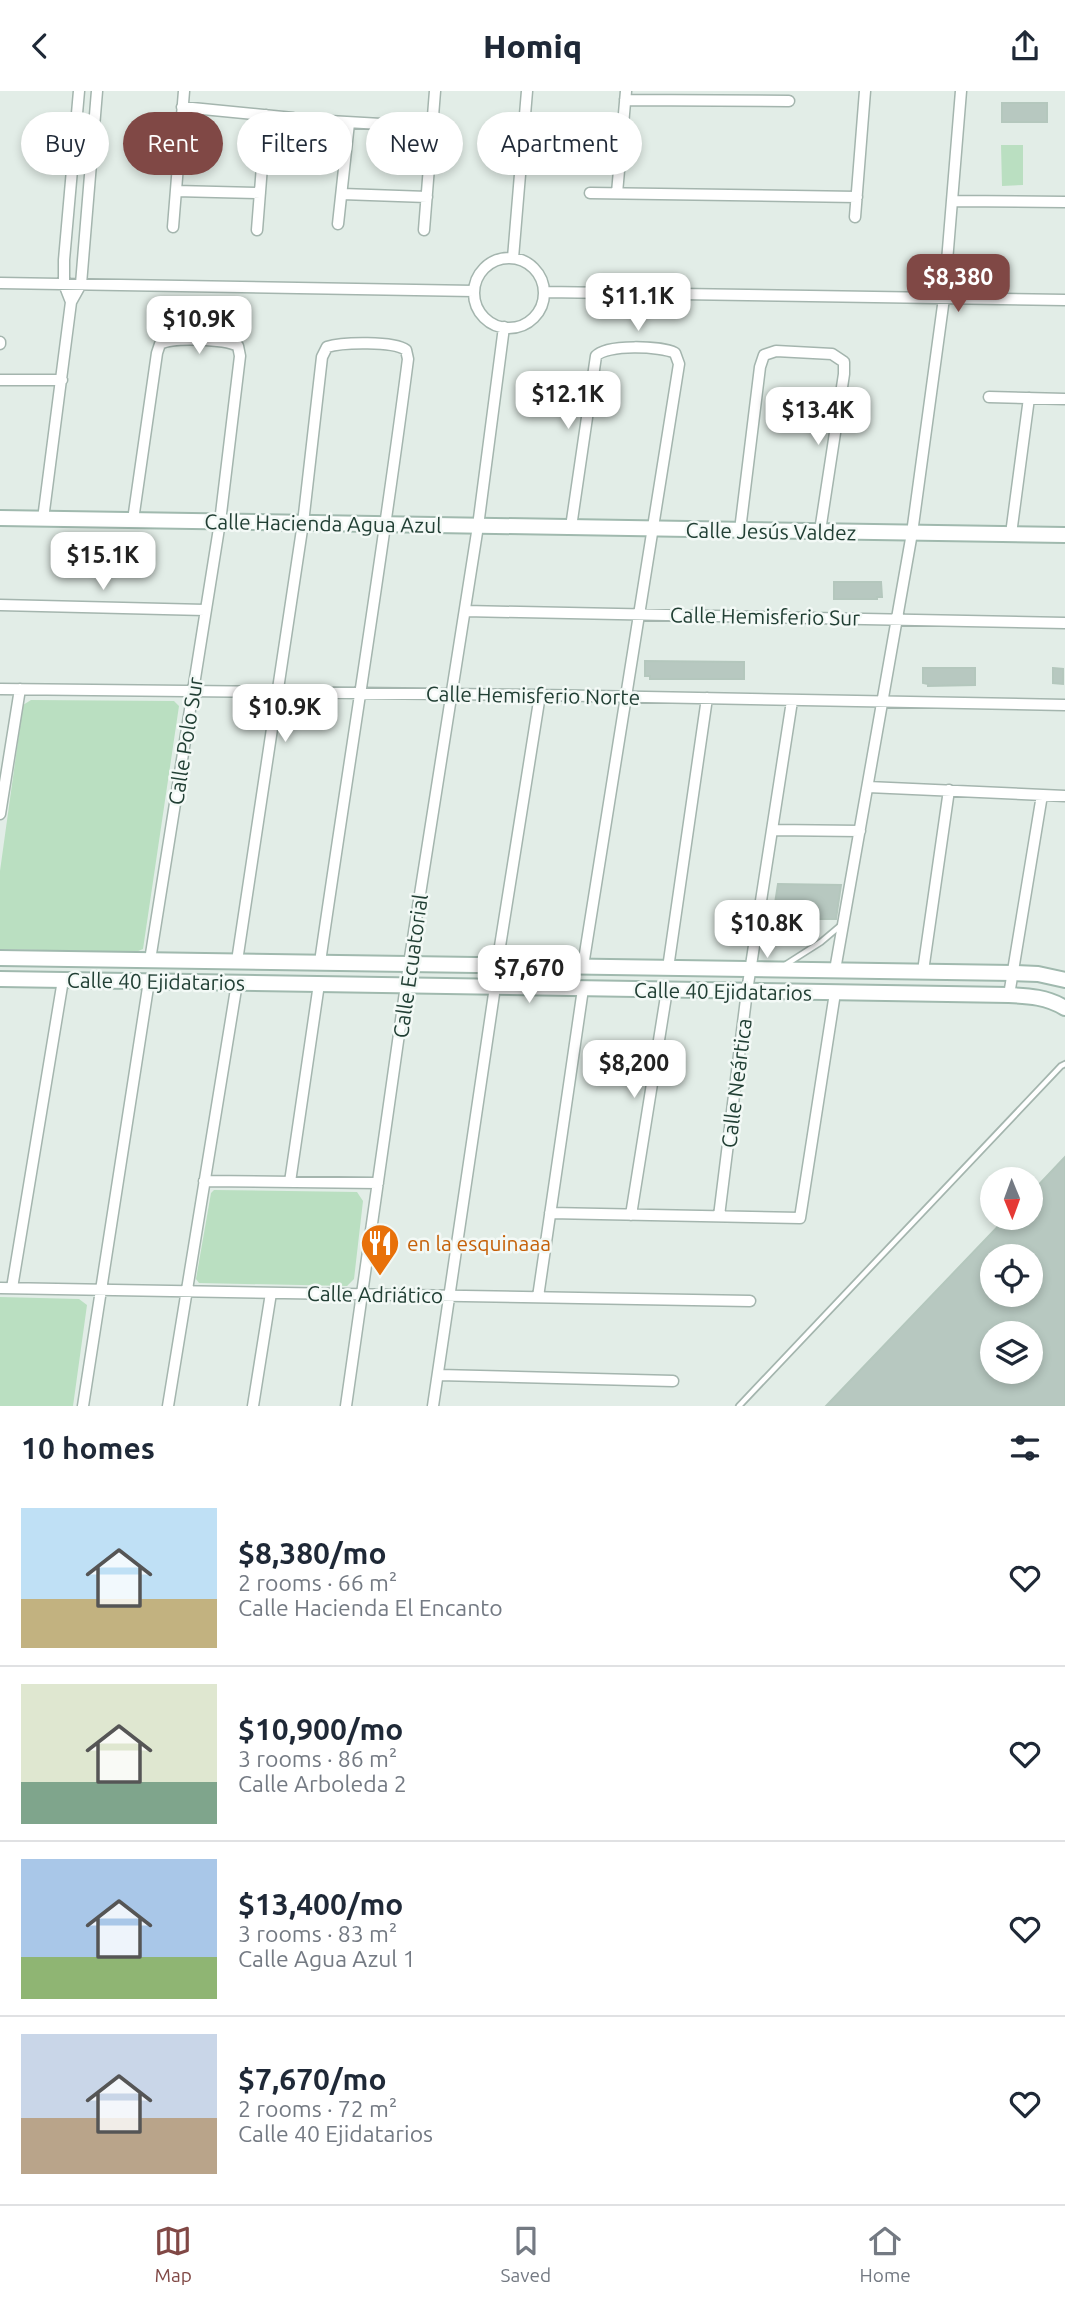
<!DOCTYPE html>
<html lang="en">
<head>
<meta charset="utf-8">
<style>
  :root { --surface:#fff; --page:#f6f6f7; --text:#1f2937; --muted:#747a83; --line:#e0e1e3; --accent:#804845 }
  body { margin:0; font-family:Ubuntu,sans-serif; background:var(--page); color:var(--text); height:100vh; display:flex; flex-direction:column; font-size:26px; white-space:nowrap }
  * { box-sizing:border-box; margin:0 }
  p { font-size:23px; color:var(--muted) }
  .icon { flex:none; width:38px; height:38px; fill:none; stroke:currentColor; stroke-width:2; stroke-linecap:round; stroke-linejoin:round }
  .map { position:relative; height:1315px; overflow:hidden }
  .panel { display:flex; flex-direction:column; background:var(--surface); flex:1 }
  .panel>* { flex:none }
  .banner { position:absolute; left:21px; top:21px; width:700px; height:63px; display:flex; gap:14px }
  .needle { width:46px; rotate:179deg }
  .buttons { position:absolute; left:980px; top:1076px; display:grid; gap:14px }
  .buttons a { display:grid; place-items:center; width:63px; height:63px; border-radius:50%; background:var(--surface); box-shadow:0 4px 10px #0003; font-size:35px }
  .price { position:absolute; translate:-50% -60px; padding:0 16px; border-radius:14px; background:#fff; color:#222; font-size:23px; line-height:46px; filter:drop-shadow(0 2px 4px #0008) }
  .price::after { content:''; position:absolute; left:50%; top:42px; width:21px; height:16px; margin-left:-10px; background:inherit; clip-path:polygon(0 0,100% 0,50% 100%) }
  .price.on { background:var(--accent); color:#fff }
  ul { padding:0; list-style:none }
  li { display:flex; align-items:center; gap:21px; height:175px; padding:0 21px }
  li+li { border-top:2px solid var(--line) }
  li span { display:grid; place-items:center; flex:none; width:196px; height:140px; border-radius:0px; color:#555 }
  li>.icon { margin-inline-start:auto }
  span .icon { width:84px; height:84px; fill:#fffc; stroke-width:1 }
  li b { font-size:30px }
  h2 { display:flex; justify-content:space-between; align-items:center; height:84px; padding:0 21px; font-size:30px }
  .tag { padding:0 24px; border-radius:32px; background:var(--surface); box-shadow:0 4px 10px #0003; font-size:24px; line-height:63px }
  .tag.on { background:var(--accent); color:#fff }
  header { display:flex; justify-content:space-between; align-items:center; height:91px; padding:0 21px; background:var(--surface); font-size:32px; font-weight:800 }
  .menu { display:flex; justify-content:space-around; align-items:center; height:98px; border-top:2px solid var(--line); background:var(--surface); font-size:19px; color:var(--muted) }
  .menu a { display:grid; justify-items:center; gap:4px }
  .menu .on { color:var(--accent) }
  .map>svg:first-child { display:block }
  .green { fill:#badfc1 }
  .building { fill:#b7c8c0; stroke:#b4c7bd; stroke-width:2; fill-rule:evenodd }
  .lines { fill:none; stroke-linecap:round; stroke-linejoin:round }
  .lane-casing { stroke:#a4b5ae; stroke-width:8 }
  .street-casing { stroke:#a4b5ae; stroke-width:13 }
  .secondary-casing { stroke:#a0b9ae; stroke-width:18 }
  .lane { stroke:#fff; stroke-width:4.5 }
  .street { stroke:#fff; stroke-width:10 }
  .secondary { stroke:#fff; stroke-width:14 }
  .labels { text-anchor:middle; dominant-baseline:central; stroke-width:5; stroke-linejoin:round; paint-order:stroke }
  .street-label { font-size:21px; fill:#213f34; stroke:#f3f9f6 }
  .food-label { font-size:21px; fill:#c56008; stroke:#f3f9f6; text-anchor:start }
</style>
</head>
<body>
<header><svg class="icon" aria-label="back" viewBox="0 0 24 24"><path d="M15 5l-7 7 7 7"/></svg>Homiq<svg class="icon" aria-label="share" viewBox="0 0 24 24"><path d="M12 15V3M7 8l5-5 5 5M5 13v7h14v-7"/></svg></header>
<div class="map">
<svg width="1065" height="1315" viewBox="0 0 1065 1315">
  <rect width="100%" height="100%" fill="#e2ede7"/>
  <path class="green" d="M1001,54H1023V94L1002,95Z
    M31,609L174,610L179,615L143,858L136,861L0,858V780L23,614Z
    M214,1099L357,1101L363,1110L354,1188L347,1195L199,1192L196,1188L211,1102Z
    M0,1206L79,1208L87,1214L73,1315H0Z"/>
  <path class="building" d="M1002,12H1047V31H1002Z
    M834,491H881L882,506H877V508H834Z
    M645,570L744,571V588H650V585H645Z
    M923,577H975V594L928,595V593L923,592Z
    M1053,577L1063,578V593L1053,592Z
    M778,793L841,794L836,828H807L806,845L800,851H769Z
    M1065,1066V1315H826L1006,1127H1031V1102ZM992,1166H1031V1204H992ZM992,1242H1031V1281H992Z"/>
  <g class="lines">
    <g class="lane-casing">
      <path id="lane" d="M785,874L821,851L840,835
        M739,1315L1061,975L1065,973"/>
    </g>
    <g class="street-casing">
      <path id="street" d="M625,9L789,10
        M182,16L293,27
        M312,29L433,36
        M176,100L260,102
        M590,102L857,106
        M617,102L626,0
        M342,103L427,106
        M953,110L1065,111
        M855,126L865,0
        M338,133L349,32
        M173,136L184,0
        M257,139L266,24
        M424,139L435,0
        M513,167L527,0
        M474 202a35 35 0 1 1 70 0a35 35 0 1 1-70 0Z
        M0,192L474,200
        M545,201L1065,209
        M71,211L64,193V169L79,0
        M0,253V251
        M0,289H62
        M989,306L1065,308
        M43,428L71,211L81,193L97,0
        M133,429L157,262L160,253C173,246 225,248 238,255L240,265L220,431L150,869
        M571,436L596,265C606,253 661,255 675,262L679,273L583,875
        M740,439L760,276L764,264L776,260L832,263L844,271V283L820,440
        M1011,443L1029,307
        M0,514L205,519
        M465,520L1065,532
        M0,598L540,604L1065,614
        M868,696L1065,705
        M0,723L20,598
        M773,739L860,740
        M237,870L303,432L322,266L327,256C342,251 394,250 406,259L408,268C382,470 349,670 320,871
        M497,874L540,604
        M668,877L707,607
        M835,879L912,442L944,207L961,0
        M923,880L949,699
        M1009,904L1042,704
        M204,1090L378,1092
        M290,1091L319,893
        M550,1122L800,1127L835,902
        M631,1124L667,899
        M719,1125L747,900L792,610
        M0,1197L750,1210
        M12,1197L63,889
        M538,1206L583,898
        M439,1284L673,1290
        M83,1315L149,890
        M168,1315L237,892
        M253,1315L271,1202
        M346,1315L409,873L478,435L504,236
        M433,1315L495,896"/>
    </g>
    <g class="secondary-casing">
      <path id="secondary" d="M0,427L1065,444
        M0,867L1013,882L1038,883L1065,889
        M0,888L1009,904C1029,905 1047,906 1065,917"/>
    </g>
    <use href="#lane" class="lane"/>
    <use href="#street" class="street"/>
    <use href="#secondary" class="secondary"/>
  </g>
  <defs>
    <g id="restaurant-pin" transform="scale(2.0125)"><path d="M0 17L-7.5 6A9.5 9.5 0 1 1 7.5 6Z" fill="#e8710a" stroke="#f3f9f6"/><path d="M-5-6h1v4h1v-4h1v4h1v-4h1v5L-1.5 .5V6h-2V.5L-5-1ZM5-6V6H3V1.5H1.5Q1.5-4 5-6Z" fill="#fff"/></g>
  </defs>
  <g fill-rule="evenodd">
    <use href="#restaurant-pin" x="380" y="1152"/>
  </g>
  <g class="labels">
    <g class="street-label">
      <text transform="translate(323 432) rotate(1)">Calle Hacienda Agua Azul</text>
      <text transform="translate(771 440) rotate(1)">Calle Jesús Valdez</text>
      <text transform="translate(765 525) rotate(1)">Calle Hemisferio Sur</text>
      <text transform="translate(533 604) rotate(1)">Calle Hemisferio Norte</text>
      <text transform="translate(185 650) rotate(-81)">Calle Polo Sur</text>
      <text transform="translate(410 875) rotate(-82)">Calle Ecuatorial</text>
      <text transform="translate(156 890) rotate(1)">Calle 40 Ejidatarios</text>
      <text transform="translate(723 900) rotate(1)">Calle 40 Ejidatarios</text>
      <text transform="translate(736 992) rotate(-83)">Calle Neártica</text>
      <text transform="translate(375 1203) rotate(1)">Calle Adriático</text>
    </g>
    <g class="food-label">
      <text x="407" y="1152">en la esquinaaa</text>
    </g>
  </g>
</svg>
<div class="buttons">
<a><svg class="needle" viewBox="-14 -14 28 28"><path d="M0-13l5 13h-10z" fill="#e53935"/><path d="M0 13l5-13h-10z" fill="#747a83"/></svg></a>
<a><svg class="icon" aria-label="locate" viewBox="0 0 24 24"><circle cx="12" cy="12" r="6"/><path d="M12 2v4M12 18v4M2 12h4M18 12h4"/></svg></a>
<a><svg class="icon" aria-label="layers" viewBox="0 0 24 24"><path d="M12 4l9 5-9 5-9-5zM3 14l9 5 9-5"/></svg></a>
</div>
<b class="price on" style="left:958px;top:223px">$8,380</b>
<b class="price" style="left:638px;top:242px">$11.1K</b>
<b class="price" style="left:199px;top:265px">$10.9K</b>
<b class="price" style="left:568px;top:340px">$12.1K</b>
<b class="price" style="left:818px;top:356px">$13.4K</b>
<b class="price" style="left:103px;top:501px">$15.1K</b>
<b class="price" style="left:285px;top:653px">$10.9K</b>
<b class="price" style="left:767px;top:869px">$10.8K</b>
<b class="price" style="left:529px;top:914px">$7,670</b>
<b class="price" style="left:634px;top:1009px">$8,200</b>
<div class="banner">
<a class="tag">Buy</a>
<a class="tag on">Rent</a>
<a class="tag">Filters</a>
<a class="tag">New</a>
<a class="tag">Apartment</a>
</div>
</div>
<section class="panel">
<h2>10 homes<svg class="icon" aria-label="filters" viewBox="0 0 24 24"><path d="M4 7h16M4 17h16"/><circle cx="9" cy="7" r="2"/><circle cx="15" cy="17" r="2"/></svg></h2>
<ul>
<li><span style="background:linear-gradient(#bfe0f5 65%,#c2b280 0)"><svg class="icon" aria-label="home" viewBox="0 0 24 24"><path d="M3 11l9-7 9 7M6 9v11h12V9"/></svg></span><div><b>$8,380/mo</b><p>2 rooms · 66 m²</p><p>Calle Hacienda El Encanto</p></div><svg class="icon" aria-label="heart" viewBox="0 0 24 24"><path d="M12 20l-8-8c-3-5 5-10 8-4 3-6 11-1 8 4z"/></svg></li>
<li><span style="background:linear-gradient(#dfe7d0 70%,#7fa58c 0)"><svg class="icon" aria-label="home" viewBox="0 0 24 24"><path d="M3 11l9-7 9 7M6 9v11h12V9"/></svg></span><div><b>$10,900/mo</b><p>3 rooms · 86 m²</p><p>Calle Arboleda 2</p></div><svg class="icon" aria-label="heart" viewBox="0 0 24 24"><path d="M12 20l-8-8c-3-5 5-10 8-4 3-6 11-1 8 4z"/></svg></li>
<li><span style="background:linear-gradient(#a9c7e8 70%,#8fb573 0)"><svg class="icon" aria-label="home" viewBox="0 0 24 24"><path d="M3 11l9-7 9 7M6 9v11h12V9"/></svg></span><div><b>$13,400/mo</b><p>3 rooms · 83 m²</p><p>Calle Agua Azul 1</p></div><svg class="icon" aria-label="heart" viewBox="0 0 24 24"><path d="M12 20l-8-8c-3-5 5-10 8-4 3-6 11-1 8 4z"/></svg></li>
<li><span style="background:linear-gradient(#c9d6e8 60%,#b9a48a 0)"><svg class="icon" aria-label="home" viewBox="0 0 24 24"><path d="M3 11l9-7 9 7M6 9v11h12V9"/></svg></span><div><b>$7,670/mo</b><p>2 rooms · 72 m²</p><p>Calle 40 Ejidatarios</p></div><svg class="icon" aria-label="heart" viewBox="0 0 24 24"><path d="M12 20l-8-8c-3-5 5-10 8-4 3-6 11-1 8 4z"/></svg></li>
</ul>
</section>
<nav class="menu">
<a class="on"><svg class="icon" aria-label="map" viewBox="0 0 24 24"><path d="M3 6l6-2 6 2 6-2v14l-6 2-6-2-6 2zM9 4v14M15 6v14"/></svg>Map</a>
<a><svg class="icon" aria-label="saved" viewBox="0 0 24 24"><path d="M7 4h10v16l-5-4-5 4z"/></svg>Saved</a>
<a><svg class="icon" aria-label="home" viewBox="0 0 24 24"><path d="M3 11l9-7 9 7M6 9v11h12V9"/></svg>Home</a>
</nav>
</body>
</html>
